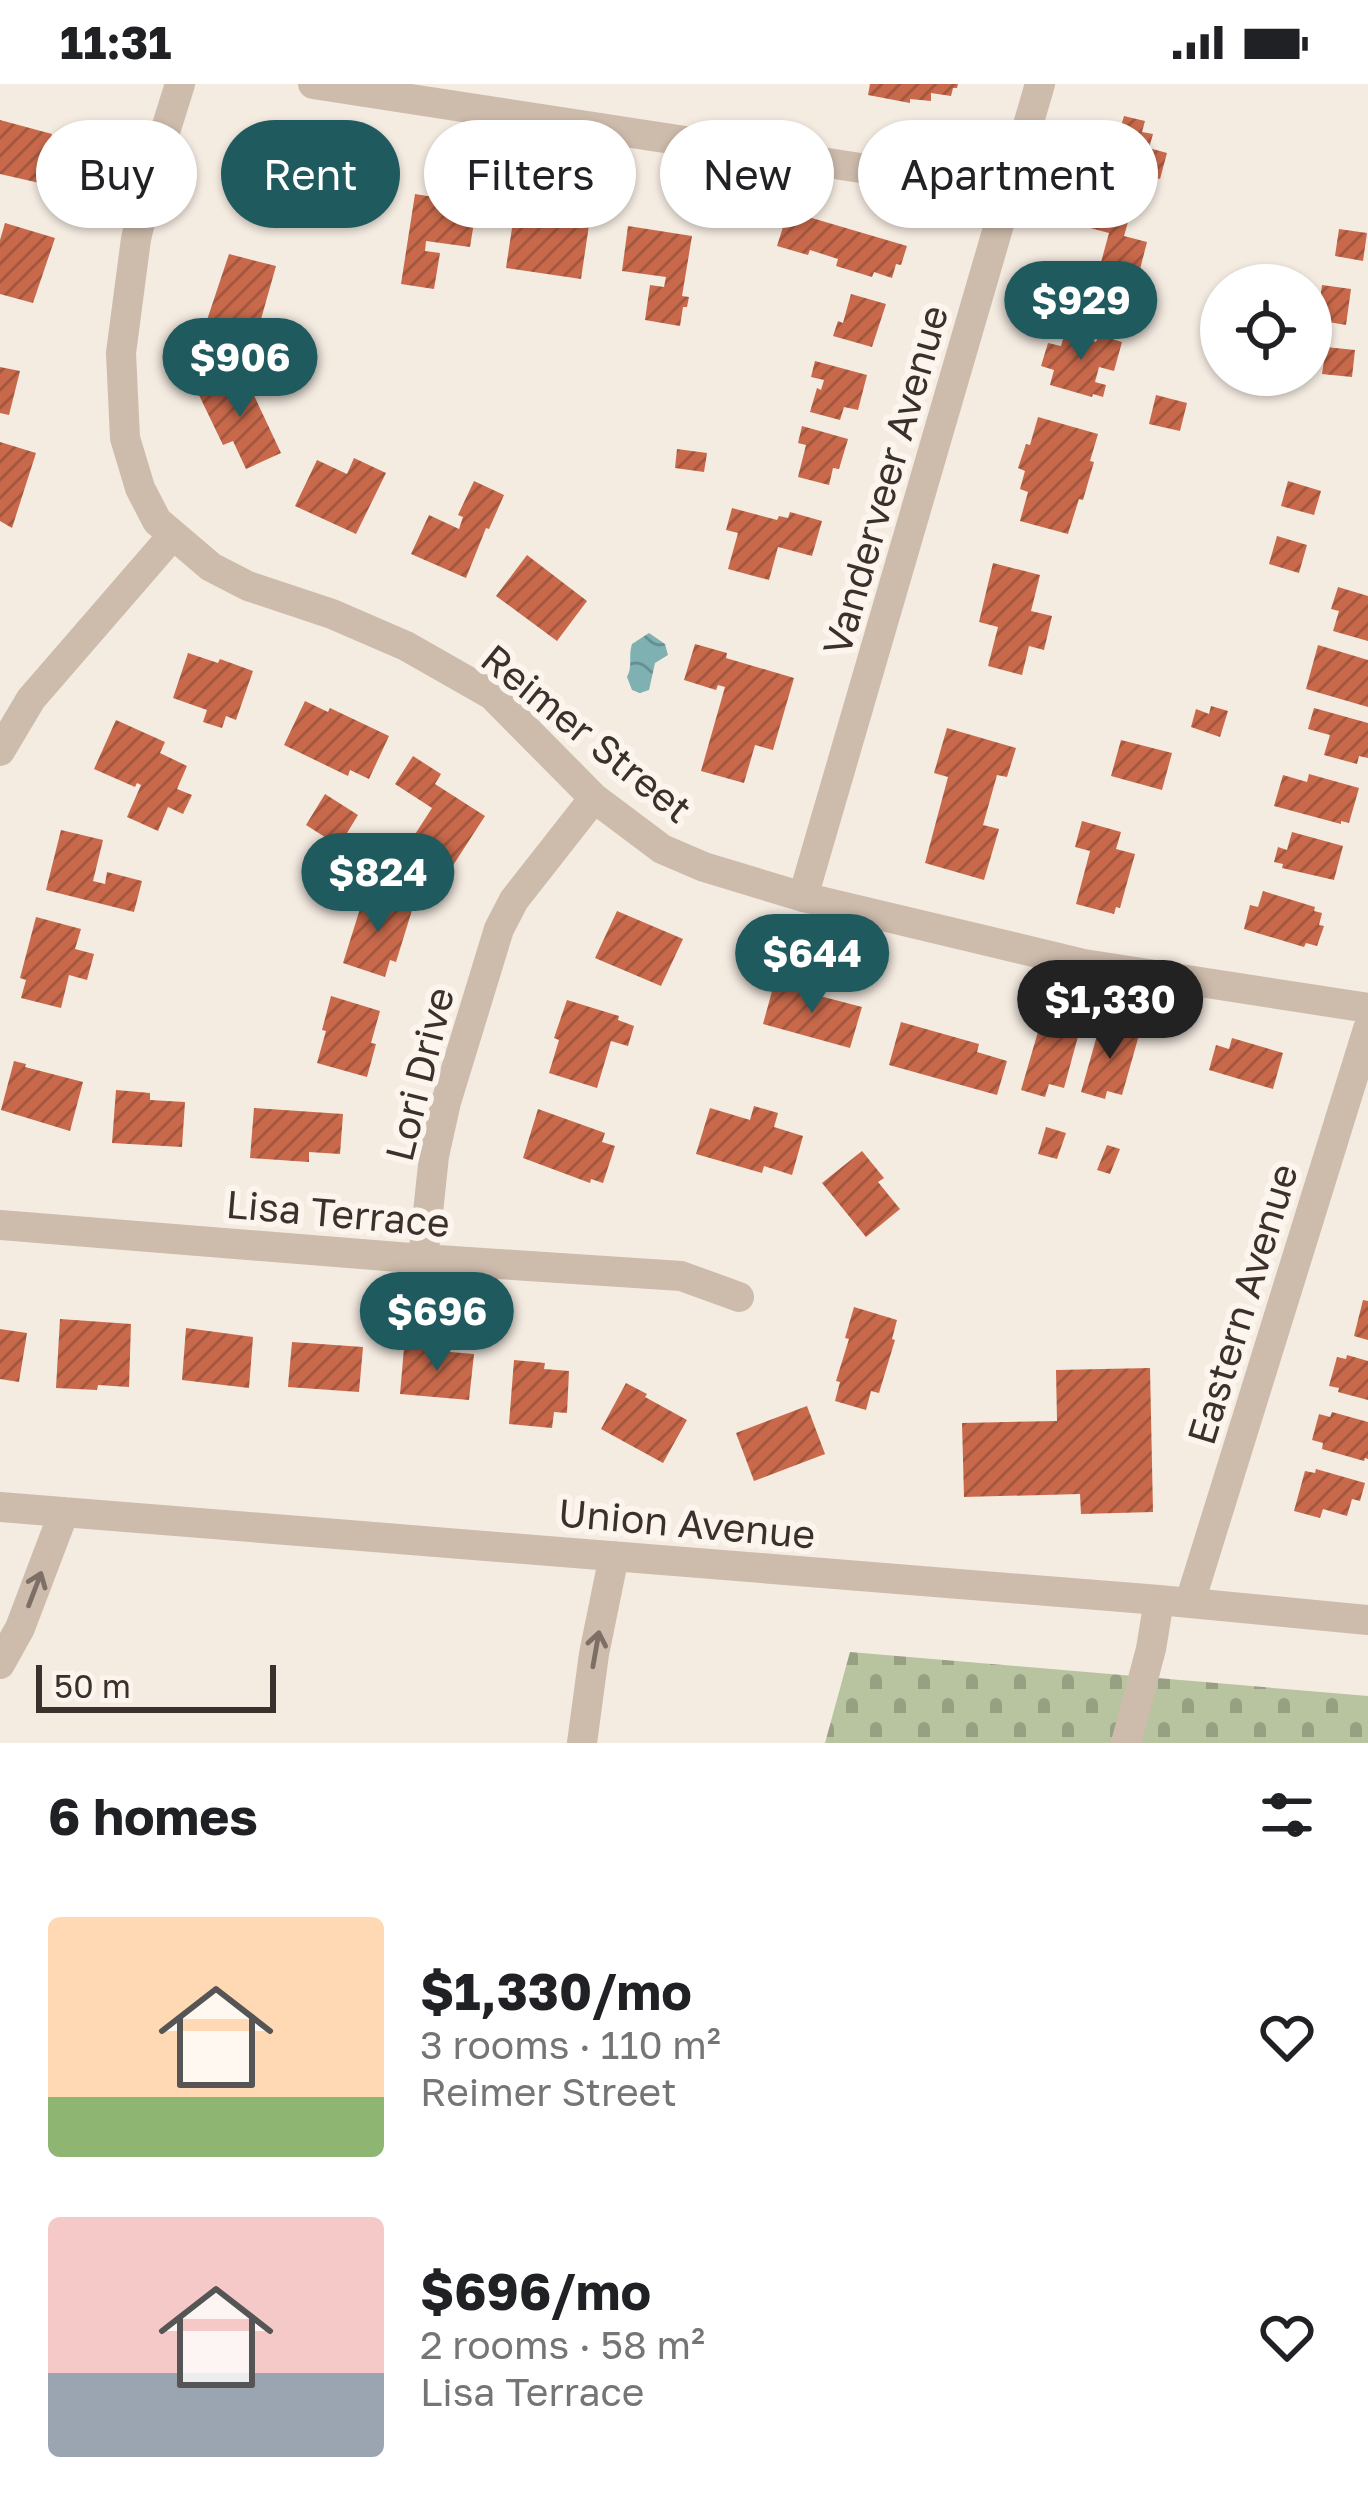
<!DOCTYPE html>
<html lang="en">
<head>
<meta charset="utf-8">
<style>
  :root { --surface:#fff; --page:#f6f6f6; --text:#202124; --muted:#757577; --accent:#1f5a5e }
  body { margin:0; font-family:"Golos Text",sans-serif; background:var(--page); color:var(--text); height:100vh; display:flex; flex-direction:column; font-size:45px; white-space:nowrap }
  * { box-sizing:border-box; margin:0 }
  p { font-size:39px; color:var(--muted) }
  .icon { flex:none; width:66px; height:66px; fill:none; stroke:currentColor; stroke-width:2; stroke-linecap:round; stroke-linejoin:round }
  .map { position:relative; height:1659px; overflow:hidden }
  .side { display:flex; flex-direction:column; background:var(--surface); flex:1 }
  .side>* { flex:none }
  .hud { position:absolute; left:36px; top:36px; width:1296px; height:108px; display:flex; gap:24px }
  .buttons { position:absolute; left:1200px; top:180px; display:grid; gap:24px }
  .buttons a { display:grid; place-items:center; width:132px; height:132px; border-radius:50%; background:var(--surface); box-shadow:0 3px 9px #0004; font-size:60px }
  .scale { position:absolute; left:36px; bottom:30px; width:240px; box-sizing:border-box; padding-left:12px; border:6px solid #3b302b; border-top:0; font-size:33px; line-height:42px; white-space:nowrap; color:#3b302b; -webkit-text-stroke:9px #fbf5ee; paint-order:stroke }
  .price { position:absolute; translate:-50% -102px; padding:0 27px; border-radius:42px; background:var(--accent); color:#fff; font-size:39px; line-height:78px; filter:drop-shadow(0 3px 6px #0008) }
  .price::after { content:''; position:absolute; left:50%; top:72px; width:36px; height:27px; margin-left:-18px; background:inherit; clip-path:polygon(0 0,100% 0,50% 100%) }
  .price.current { background:#222; color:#fff }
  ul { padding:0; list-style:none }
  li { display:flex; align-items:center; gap:36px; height:300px; padding:0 48px }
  li span { display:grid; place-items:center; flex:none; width:336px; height:240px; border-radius:12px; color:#555 }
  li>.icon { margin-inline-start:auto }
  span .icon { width:144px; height:144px; fill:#fffc; stroke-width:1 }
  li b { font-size:51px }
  h2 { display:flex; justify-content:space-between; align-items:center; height:144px; padding:0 48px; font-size:51px }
  .chip { padding:0 42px; border-radius:54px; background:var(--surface); box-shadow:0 3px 9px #0004; font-size:42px; line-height:108px }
  .chip.current { background:var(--accent); color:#fff }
  .status { display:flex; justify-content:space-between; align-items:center; height:84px; padding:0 60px; background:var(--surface); direction:ltr }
  .status svg { height:33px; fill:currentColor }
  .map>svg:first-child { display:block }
  .cemetery { fill:url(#cemetery-stones) }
  .water { fill:url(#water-waves) }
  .building { fill:url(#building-hatch) }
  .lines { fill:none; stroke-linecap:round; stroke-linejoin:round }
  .minor { stroke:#cdbbac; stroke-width:30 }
  .oneway { stroke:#7d6f65 }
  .labels { text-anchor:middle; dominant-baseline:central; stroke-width:12; stroke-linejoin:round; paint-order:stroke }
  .street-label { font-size:39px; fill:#3b302b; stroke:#fbf5ee }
</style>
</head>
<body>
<div class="status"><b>11:31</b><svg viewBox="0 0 49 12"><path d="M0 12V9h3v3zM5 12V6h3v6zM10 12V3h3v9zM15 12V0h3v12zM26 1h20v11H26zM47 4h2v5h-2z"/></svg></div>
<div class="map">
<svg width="1368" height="1659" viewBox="0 0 1368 1659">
  <defs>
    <pattern id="cemetery-stones" width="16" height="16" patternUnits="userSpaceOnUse" patternTransform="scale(3)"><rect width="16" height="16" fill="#b8c4a0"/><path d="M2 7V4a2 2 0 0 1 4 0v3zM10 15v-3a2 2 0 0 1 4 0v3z" fill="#97a083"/></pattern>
    <pattern id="water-waves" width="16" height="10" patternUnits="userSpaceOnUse" patternTransform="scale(3)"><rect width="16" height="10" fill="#7fb0b2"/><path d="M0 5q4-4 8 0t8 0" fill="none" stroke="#699091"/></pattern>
    <pattern id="building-hatch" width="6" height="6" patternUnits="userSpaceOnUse" patternTransform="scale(3)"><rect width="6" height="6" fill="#c8694b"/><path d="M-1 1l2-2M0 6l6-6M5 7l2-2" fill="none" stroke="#a4573f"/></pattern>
  </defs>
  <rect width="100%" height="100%" fill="#f4ebe1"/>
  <path class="cemetery" d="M850,1568L1368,1612V1659H825Z"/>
  <path class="water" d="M649,549L665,560L668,571L655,579L649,606L640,609L632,606L627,593C633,582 628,572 632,560Z"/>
  <path class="building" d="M870,0H958L957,4H953L951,12L931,9V17L910,15V19L868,11Z
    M1124,32L1145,37L1142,48L1153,50L1149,64L1167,69L1160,95L1107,81L1118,42H1121Z
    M0,36L52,50L50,59L77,67L66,105L0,90Z
    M257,74L340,88L335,123L320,121L319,129L250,123Z
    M1091,100L1135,113L1124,152L1147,158L1138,193L1100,182L1109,149L1079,141Z
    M415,110L477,120L470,163L426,157L425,167L440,169L434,205L401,200Z
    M515,124L544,129L543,135L589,141L581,195L506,184Z
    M788,127L907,162L901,181L896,180L892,194L874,188L872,193L836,182L838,175L810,166L808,171L777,162Z
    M5,139L55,154L33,219L0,210V156Z
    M628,142L692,152L682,212L689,213L687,223H683L680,242L645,236L650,201L664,203L666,193L622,187Z
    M1339,145L1367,149L1363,177L1335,172Z
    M229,170L276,182L256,253L206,239Z
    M1322,201L1351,205L1346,241L1317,236Z
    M851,210L886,220L872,263L833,252L838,237L843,239Z
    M1065,249L1096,258L1099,251L1122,258L1114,287L1099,283L1095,298L1106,301L1103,313L1093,310L1092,313L1050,301L1054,286L1041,282L1048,259L1061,262Z
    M1326,263L1355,266L1352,293L1322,290Z
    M815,277L867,291L858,326L844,323L840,336L810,328L817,304L821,306L824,296L811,293Z
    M0,283L20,287L9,331L0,329Z
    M243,288L281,369L246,385L233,357L223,361L198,309Z
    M1156,311L1187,319L1180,347L1149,340Z
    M1038,333L1098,350L1090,377L1094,378L1083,416L1079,415L1068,450L1020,437L1028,408L1020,405L1025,387L1018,384L1026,360L1030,361Z
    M802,342L848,355L839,385L833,384L829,401L798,393L806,361L798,359Z
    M0,358L36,369L12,444L0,437Z
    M677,365L707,369L704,388L675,384Z
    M354,374L386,389L356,450L295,422L317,376L347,390Z
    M474,397L504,411L489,445L486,444L466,494L411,470L429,431L459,445L463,433L458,431Z
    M1288,397L1321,407L1314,431L1281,422Z
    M732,424L777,436L779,432L788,434L790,428L822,437L812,472L778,463L769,496L728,485L738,449L726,446Z
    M1277,452L1307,461L1299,489L1269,480Z
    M527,471L587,517L557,557L496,512Z
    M993,479L1040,491L1031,527L1052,532L1044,566L1029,562L1022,591L988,582L998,543L979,538Z
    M1338,503L1368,512V557L1333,547L1339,527L1331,525Z
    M695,560L727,569L726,574L794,594L773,666L755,661L744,699L701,687L725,603L718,601L716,606L684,596Z
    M1318,561L1368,576V623L1306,605Z
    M188,569L218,579L220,575L253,587L236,636L226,632L222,644L203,638L207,626L173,614Z
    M305,617L328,628L330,624L389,652L369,695L350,686L348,692L284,661Z
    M1211,622L1228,627L1220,653L1191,643L1196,625L1209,630Z
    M1314,624L1368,639V674L1359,672L1357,680L1324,671L1330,651L1308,645Z
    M116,636L165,658L160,669L187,682L177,705L192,711L183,730L168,723L158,747L127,733L141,701L137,699L135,703L94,685Z
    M947,644L1016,664L1007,693L997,691L983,741L999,745L984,796L925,779L948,693L934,689Z
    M1121,656L1172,669L1162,706L1111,692Z
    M413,672L441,690L435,700L485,732L450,786L444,782L436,795L401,772L432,724L395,700Z
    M1309,690L1359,704L1349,739L1341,737V740L1274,722L1283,691L1307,698Z
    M325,710L358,731L339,762L306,741Z
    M1082,737L1121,748L1116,765L1135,770L1120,824L1116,823L1114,830L1076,820L1090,767L1075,763Z
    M61,746L103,756L93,797L105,800L107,788L142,797L134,828L46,806Z
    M1292,748L1343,762L1334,796L1282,784L1283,780L1274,778L1278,763L1287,766Z
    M1263,807L1315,823L1314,827L1322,829L1319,841L1324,842L1317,862L1306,859L1304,863L1244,845L1250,821L1258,823Z
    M365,809L413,823L396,878L390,876L385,893L343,879Z
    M617,827L683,855L661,902L595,874Z
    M36,833L81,845L75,865L94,870L87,896L69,891L61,924L21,914L26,896L20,894Z
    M774,900L862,923L850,964L763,940Z
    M331,912L380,927L371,959L376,960L367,993L317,979L326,947L322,946Z
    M567,916L619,932L618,936L634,942L628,962L611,957L597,1004L549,989L559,956L554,954Z
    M1042,934L1080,945L1064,1004L1049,1000L1045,1013L1021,1006Z
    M901,938L979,960L977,968L1007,977L997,1011L889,981Z
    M1100,941L1139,951L1122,1011L1107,1007L1105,1015L1081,1008Z
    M1232,954L1283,969L1273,1005L1209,986L1216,961L1229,965Z
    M14,977L26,980L25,983L83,998L70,1047L1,1026Z
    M116,1006L150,1009V1016L185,1018L182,1063L112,1059Z
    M754,1022L778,1029L774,1043L803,1052L792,1091L764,1082L762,1089L696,1070L710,1024L750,1036Z
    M254,1024L343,1030L340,1070L309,1068V1078L250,1074Z
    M538,1025L605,1049L602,1058L615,1062L603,1099L591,1095L590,1099L523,1074Z
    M1046,1043L1066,1049L1057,1075L1038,1070Z
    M1107,1061L1120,1065L1110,1090L1097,1086Z
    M862,1067L884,1094L878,1098L900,1125L866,1153L822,1099Z
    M1363,1216L1368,1217V1256L1354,1252Z
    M854,1223L897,1236L892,1255L895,1256L879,1309L871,1307L866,1326L835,1317L840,1298L836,1297L849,1255L845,1254Z
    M60,1235L131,1240L129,1303L98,1301L97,1306L56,1304Z
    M186,1244L253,1253L249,1304L182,1296Z
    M0,1245L27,1249L19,1298L0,1295Z
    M292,1258L363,1263L359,1308L288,1303Z
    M404,1264L474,1270L469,1316L400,1310Z
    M1347,1271L1368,1277V1316L1338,1308L1339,1304L1329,1302L1337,1273L1346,1275Z
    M514,1276L545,1279L544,1285L569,1287L567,1329L554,1328L552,1344L509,1340Z
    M1150,1284L1153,1428L1081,1430L1080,1410L964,1413L962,1339L1057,1337L1056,1286Z
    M626,1299L647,1310L645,1313L687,1336L663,1379L601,1345Z
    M807,1322L825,1370L754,1397L736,1349Z
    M1332,1328L1368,1338V1375L1365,1374L1364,1377L1322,1365L1323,1359L1312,1356L1319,1330L1330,1333Z
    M1316,1385L1365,1399L1360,1417L1352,1415L1347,1432L1323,1425L1320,1434L1294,1427L1305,1387L1315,1389Z"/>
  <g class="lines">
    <path class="minor" d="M180,0L150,96L136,155L121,269L125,354L140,404L157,437L211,483L248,502L332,530L406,562L492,611L594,714L662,765L704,783L803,813L1084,880L1368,924
      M313,0L1010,107
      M0,667L31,615L173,451
      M803,813L1040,0
      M0,1141L423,1175L681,1192L739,1213
      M423,1175L434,1072L446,1018L499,845L514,816L594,714
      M0,1423L1159,1516L1368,1536
      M1190,1518L1368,945
      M0,1580L20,1544L64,1428
      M582,1659L594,1570L614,1472
      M1126,1659L1151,1565L1159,1516"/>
  </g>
  <defs><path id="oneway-shaft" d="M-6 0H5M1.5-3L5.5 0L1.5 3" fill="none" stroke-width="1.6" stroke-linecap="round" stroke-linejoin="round" transform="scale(3)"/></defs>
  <g class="oneway">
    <use href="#oneway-shaft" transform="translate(35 1505) rotate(-69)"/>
    <use href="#oneway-shaft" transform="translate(596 1565) rotate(-80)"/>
  </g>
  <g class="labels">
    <g class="street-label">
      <text transform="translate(885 396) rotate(-74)">Vanderveer Avenue</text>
      <text transform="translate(587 649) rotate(39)">Reimer Street</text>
      <text transform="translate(419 990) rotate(-76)">Lori Drive</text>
      <text transform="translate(338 1129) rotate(5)">Lisa Terrace</text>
      <text transform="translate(1242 1220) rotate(-73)">Eastern Avenue</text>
      <text transform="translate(687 1439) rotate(5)">Union Avenue</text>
    </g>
  </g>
</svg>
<div class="buttons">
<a><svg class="icon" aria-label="locate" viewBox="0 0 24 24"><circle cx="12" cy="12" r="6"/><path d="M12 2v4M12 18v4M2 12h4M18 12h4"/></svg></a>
</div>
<div class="scale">50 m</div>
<b class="price" style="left:1081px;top:279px">$929</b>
<b class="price" style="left:240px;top:336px">$906</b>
<b class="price" style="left:378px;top:851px">$824</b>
<b class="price" style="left:812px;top:932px">$644</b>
<b class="price current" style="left:1110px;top:978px">$1,330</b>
<b class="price" style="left:437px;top:1290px">$696</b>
<div class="hud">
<a class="chip">Buy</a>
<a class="chip current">Rent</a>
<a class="chip">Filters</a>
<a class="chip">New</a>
<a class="chip">Apartment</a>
</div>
</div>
<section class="side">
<h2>6 homes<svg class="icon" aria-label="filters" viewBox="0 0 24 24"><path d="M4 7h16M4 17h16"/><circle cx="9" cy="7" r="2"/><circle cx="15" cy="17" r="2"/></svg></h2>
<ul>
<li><span style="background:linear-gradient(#ffd9b3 75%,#8fb573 0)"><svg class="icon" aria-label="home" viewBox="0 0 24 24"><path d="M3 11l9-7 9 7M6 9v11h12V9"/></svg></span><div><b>$1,330/mo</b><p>3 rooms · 110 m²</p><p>Reimer Street</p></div><svg class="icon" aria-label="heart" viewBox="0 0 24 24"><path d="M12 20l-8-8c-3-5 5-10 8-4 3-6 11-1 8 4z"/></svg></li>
<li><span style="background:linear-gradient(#f6c9c9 65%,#9aa5b1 0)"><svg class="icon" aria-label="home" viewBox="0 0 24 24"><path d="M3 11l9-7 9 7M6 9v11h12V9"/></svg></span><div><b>$696/mo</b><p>2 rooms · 58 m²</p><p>Lisa Terrace</p></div><svg class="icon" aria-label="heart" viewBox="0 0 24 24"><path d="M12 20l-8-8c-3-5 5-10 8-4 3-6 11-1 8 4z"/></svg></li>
</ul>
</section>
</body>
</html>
